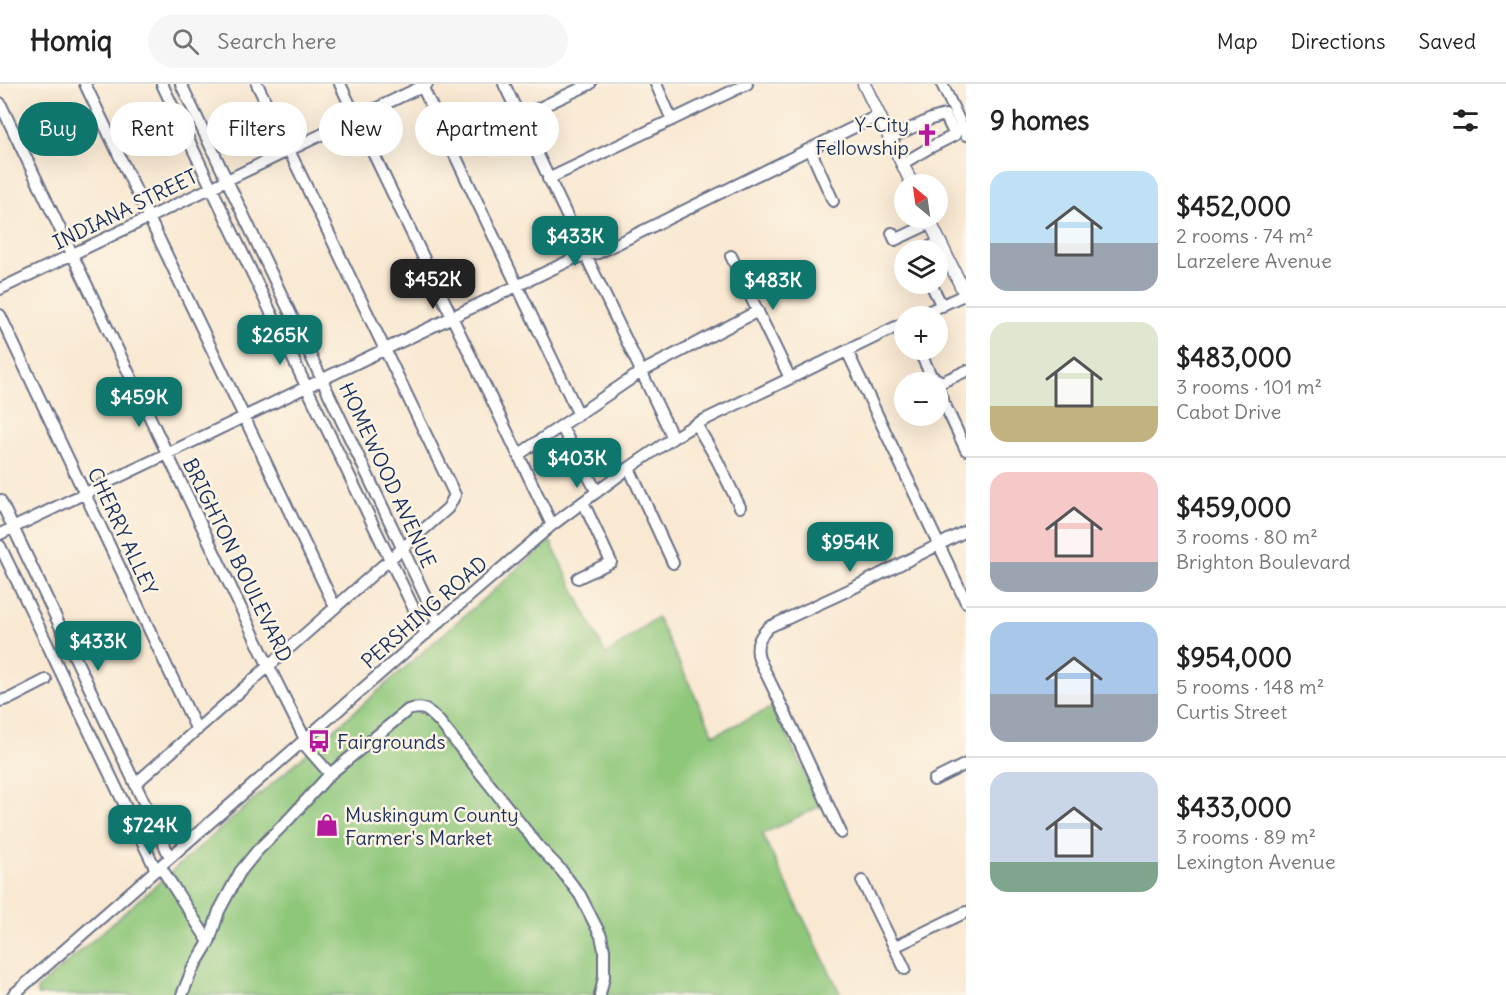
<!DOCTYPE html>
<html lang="en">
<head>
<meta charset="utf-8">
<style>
  :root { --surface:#fff; --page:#f6f6f6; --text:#222; --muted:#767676; --line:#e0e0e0; --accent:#0f766e }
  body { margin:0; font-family:Delius,sans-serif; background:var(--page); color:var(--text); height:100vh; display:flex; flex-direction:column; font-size:22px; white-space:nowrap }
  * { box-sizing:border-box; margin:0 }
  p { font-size:20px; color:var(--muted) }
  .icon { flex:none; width:33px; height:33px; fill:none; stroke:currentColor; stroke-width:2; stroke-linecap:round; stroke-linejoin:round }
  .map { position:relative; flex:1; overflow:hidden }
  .sheet { display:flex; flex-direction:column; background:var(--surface); width:540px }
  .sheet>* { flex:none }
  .hud { position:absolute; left:18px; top:18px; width:570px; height:54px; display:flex; gap:12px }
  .needle { width:39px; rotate:331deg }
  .fabs { position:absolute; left:894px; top:90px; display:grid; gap:12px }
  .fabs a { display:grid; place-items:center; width:54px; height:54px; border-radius:50%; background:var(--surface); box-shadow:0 6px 24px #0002; font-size:30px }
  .price { position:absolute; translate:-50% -51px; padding:0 14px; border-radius:12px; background:var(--accent); color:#fff; font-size:20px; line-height:39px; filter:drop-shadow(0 2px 3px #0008) }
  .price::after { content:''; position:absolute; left:50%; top:36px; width:18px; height:14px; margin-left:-9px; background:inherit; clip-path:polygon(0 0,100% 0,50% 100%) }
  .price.on { background:#222; color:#fff }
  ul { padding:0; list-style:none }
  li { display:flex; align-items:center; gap:18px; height:150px; padding:0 24px }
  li+li { border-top:2px solid var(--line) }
  li span { display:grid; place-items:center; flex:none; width:168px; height:120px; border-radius:18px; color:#555 }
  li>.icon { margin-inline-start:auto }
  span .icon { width:72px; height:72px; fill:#fffc; stroke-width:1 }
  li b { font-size:26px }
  h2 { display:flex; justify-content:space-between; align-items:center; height:72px; padding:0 24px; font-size:26px }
  .pill { padding:0 21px; border-radius:27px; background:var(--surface); box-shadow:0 6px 24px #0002; font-size:21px; line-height:54px }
  .pill.on { background:var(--accent); color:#fff }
  header { display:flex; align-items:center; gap:36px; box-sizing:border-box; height:84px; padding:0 30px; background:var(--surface); border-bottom:2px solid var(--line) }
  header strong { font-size:28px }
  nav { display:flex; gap:33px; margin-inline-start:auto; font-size:21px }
  .search { width:420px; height:54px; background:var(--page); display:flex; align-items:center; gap:15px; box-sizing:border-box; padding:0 21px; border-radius:33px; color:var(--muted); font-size:22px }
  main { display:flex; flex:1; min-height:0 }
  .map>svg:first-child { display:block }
  .green { fill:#8fc77a; stroke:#557b6c; stroke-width:1.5 }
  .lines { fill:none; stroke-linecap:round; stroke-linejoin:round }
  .minor-casing { stroke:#697087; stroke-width:14 }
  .major-casing { stroke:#697087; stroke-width:15 }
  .minor { stroke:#fff; stroke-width:10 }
  .major { stroke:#fff; stroke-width:12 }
  .labels { text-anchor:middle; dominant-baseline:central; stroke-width:5; stroke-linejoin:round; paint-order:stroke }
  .poi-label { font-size:20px; fill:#1b2f5e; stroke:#fcf5e5; text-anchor:start }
  .street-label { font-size:20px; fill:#1b2f5e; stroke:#fcf5e5 }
</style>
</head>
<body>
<header>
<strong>Homiq</strong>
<div class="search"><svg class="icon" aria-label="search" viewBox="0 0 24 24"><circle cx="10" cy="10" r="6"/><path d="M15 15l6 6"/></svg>Search here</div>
<nav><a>Map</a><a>Directions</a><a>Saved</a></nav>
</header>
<main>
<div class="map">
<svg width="966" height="911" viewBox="0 0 966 911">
  <rect width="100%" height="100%" fill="#fcf5e5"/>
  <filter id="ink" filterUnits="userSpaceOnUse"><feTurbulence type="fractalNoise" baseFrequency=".0167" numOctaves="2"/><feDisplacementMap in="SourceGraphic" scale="12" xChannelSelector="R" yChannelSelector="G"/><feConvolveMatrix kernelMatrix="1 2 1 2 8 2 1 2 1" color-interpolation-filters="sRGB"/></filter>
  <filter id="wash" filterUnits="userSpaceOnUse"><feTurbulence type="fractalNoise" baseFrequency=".008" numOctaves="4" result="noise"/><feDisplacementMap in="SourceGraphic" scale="24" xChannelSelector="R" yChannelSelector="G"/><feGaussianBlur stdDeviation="1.35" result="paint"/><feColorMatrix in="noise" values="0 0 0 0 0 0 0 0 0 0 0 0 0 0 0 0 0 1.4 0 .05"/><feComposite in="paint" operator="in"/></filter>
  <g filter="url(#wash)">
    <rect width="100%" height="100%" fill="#f9e9d3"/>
    <path class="green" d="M550,457L606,571L657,533L714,651L773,623L821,722L762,750L841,911H37V905Z"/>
  </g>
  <g filter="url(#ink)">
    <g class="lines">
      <g class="minor-casing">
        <path id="minor" d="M85,0L335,523
          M162,0L306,302L426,550
          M181,0L438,539
          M340,0L552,441
          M421,0L578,329
          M504,0L673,354
          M656,0L672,36
          M942,0L966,51
          M0,19L268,581L305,655
          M520,33L590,0
          M890,54L931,35L945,31L955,51L929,64L902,80
          M810,65L833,117
          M548,95L747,0
          M892,149L895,156L931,139
          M923,166L940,158
          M731,172L790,294
          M931,200L942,222
          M0,205L427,0
          M0,231L197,646
          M919,232L966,210
          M919,266L934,298
          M847,267L966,518
          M931,292L942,298L966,287
          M938,306L966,366
          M696,340L717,376L740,423
          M561,342L597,408
          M518,371L641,288L758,227
          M629,384L673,479
          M0,416L170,773
          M0,450L573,175L598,169L879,31
          M0,462L156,786
          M578,494L611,478L583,418
          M0,617L11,614L46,596
          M302,658L330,690
          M934,696L966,680
          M135,700L448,424L455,411L257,0
          M841,749L793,645L759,575C755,561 759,553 769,543L849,506L966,447
          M160,782L209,858
          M862,797L905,885
          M894,863L966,828
          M13,911L438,539L552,441L629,384L673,354L696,340L904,239
          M182,911L192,886L209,858L219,827L240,788L257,767L290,734L330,690L408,626C425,621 428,627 439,637L540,764L561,786L580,811L601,852L604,866V893L600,911"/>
      </g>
      <g class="major-casing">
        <path id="major" d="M864,0L912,100
          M928,134L966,212"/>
      </g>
      <use href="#minor" class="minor"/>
      <use href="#major" class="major"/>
    </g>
  </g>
  <defs>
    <g id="church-bare" transform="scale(1.8)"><path d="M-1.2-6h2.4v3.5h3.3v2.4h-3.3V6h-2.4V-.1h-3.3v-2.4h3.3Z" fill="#b5179e" stroke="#fcf5e5" stroke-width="2.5" paint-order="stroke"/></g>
    <g id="bus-bare" transform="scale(1.8)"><path d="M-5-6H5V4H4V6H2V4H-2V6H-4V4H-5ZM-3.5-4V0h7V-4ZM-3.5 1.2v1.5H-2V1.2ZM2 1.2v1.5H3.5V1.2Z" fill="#b5179e" stroke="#fcf5e5" stroke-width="2.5" paint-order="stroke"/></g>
    <g id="shop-bare" transform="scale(1.8)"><path d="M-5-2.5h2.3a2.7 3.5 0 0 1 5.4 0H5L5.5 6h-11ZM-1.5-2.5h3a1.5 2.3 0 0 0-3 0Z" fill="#b5179e" stroke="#fcf5e5" stroke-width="2.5" paint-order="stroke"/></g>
  </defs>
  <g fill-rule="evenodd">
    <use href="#church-bare" x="927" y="51"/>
    <use href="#bus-bare" x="319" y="657"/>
    <use href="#shop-bare" x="327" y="741"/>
  </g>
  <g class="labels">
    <g class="poi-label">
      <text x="909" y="40" text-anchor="end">Y-City<tspan x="909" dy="23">Fellowship</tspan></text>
      <text x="337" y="657">Fairgrounds</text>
      <text x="345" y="730">Muskingum County<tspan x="345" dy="23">Farmer's Market</tspan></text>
    </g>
    <g class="street-label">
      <text transform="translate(125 125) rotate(-26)">INDIANA STREET</text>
      <text transform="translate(388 391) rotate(65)">HOMEWOOD AVENUE</text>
      <text transform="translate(123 447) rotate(65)">CHERRY ALLEY</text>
      <text transform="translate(238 476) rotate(64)">BRIGHTON BOULEVARD</text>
      <text transform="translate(424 528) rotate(-41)">PERSHING ROAD</text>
    </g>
  </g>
</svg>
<div class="fabs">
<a><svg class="needle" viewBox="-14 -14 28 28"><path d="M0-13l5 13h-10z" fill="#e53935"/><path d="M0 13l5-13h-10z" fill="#767676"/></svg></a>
<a><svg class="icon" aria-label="layers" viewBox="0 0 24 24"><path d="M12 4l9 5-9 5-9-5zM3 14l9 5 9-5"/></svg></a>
<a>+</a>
<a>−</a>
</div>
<b class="price" style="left:575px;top:183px">$433K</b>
<b class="price on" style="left:433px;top:226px">$452K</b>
<b class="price" style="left:773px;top:227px">$483K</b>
<b class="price" style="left:280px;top:282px">$265K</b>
<b class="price" style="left:139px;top:344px">$459K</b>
<b class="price" style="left:577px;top:405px">$403K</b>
<b class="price" style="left:850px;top:489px">$954K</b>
<b class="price" style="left:98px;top:588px">$433K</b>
<b class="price" style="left:150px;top:772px">$724K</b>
<div class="hud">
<a class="pill on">Buy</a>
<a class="pill">Rent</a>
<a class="pill">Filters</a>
<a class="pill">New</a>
<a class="pill">Apartment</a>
</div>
</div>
<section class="sheet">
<h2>9 homes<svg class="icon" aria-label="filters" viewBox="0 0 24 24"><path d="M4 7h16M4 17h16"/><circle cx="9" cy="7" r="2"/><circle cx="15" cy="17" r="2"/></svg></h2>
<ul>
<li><span style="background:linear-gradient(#bfe0f5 60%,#9aa5b1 0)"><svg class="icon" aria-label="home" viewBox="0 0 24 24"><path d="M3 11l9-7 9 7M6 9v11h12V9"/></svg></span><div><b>$452,000</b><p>2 rooms · 74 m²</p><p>Larzelere Avenue</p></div></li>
<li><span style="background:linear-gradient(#dfe7d0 70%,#c2b280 0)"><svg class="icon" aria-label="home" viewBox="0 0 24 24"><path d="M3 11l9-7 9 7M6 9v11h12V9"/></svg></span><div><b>$483,000</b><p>3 rooms · 101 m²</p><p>Cabot Drive</p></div></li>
<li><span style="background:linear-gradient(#f6c9c9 75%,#9aa5b1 0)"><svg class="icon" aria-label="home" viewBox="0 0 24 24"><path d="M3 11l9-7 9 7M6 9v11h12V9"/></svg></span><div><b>$459,000</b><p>3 rooms · 80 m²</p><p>Brighton Boulevard</p></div></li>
<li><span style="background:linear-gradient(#a9c7e8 60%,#9aa5b1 0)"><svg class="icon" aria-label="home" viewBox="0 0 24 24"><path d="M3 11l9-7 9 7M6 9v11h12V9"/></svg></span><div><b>$954,000</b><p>5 rooms · 148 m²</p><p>Curtis Street</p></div></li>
<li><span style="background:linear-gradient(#c9d6e8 75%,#7fa58c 0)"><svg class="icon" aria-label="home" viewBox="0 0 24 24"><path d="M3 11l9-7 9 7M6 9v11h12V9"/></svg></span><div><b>$433,000</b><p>3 rooms · 89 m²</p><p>Lexington Avenue</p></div></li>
</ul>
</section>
</main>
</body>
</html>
